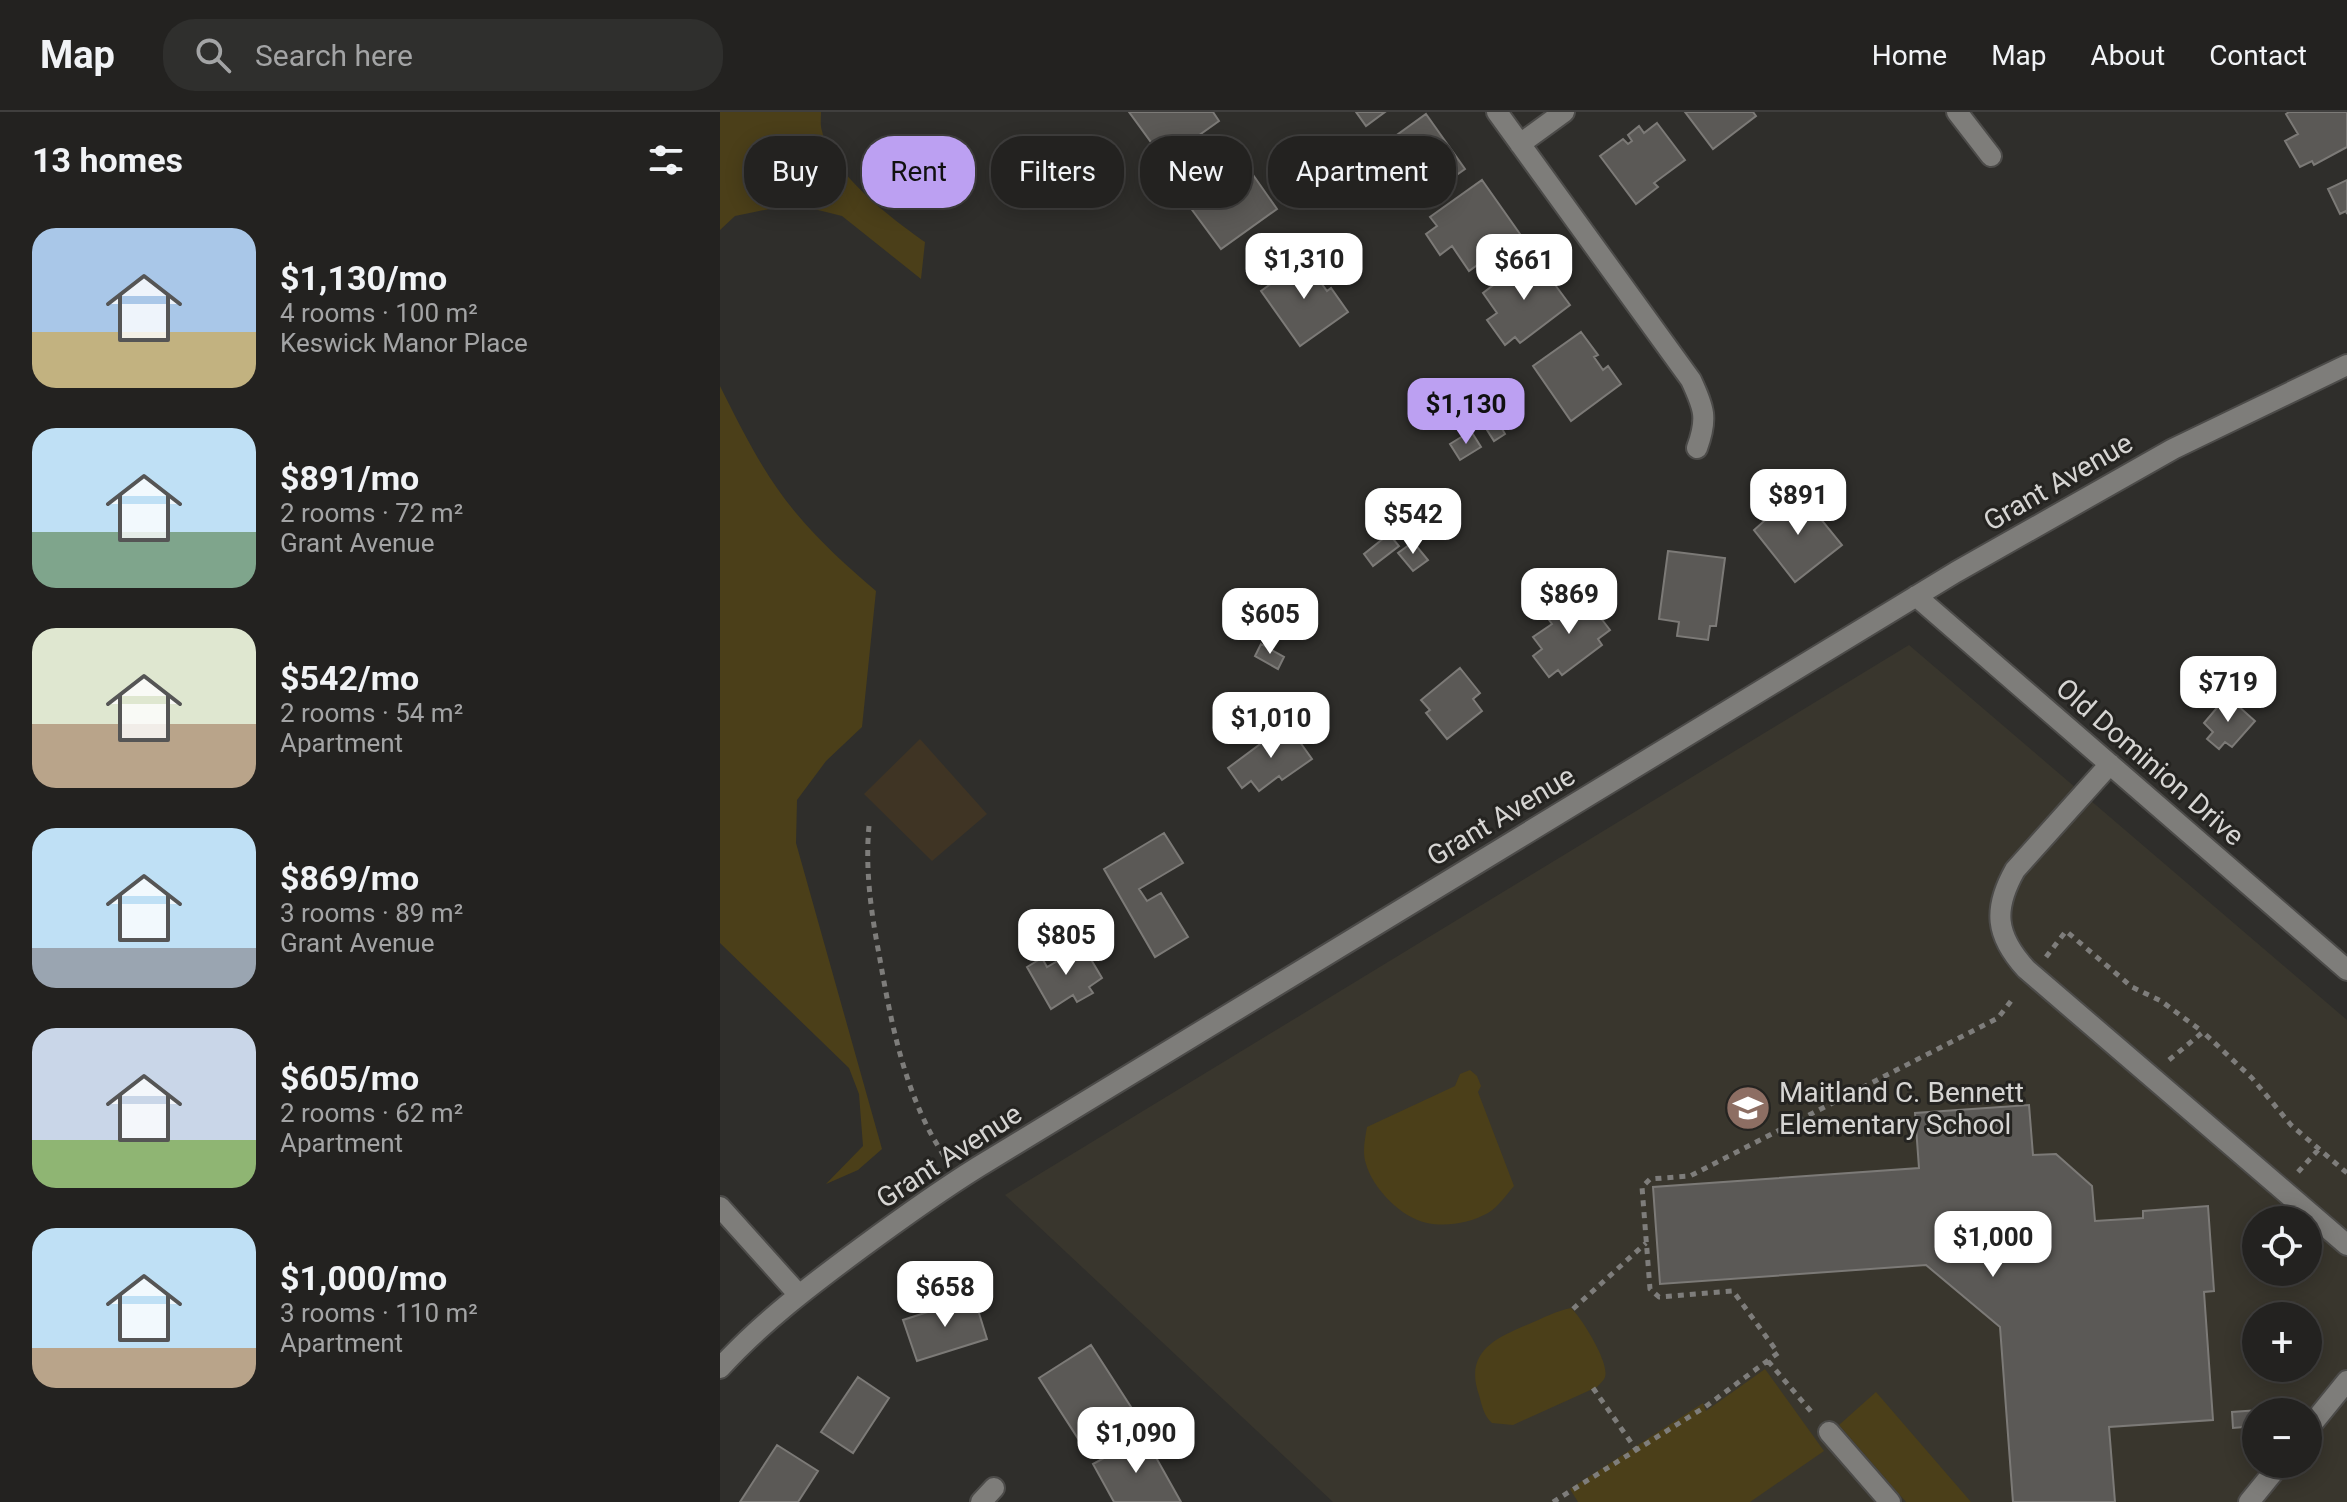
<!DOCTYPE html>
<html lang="en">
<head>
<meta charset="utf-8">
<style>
  :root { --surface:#232220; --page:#2f2f2d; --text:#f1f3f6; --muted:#a3a4a5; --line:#403f3e; --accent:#bca0f2 }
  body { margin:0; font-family:Roboto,sans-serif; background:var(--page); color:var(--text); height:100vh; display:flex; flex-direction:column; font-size:30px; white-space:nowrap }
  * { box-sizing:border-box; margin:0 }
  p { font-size:26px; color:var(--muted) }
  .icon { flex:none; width:44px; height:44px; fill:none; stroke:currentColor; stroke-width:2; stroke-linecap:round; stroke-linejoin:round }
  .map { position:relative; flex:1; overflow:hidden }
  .drawer { display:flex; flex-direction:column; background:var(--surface); width:720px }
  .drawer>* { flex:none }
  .banner { position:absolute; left:24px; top:24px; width:760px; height:72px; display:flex; gap:16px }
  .buttons { position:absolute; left:1522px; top:1094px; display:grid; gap:16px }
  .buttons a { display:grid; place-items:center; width:80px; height:80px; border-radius:50%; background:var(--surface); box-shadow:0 4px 20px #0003,0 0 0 2px var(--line); font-size:40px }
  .price { position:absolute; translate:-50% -68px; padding:0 18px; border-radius:16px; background:#fff; color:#222; font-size:26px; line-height:52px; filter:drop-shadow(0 2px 4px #0008) }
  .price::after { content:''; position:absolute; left:50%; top:48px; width:24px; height:18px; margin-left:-12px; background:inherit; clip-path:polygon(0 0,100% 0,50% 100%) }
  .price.active { background:var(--accent); color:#111 }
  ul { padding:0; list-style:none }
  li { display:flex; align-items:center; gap:24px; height:200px; padding:0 32px }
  li span { display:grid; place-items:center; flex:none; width:224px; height:160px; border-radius:24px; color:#555 }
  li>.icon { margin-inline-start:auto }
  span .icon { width:96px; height:96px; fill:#fffc; stroke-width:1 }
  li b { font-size:34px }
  h2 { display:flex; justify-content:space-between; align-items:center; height:96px; padding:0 32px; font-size:34px }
  .chip { padding:0 28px; border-radius:32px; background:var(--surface); box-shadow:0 4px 20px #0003,0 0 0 2px var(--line); font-size:28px; line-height:72px }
  .chip.active { background:var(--accent); color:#111 }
  header { display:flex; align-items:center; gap:48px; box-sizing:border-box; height:112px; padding:0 40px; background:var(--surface); border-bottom:2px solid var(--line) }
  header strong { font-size:38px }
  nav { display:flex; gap:44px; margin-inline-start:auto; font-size:28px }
  .search { width:560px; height:72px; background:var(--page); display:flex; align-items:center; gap:20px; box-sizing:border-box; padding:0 28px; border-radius:32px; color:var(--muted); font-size:30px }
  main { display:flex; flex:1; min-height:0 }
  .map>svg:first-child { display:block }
  .industrial { fill:#3f3424 }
  .built { fill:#39362d; fill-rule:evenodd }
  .green { fill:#4b3f19 }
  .building { fill:#5b5956; stroke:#7c7a77; stroke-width:2 }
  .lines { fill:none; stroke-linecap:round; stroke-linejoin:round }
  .minor-casing { stroke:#4c4b49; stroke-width:24 }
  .path { stroke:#7e7d7b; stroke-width:5; stroke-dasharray:6 6; stroke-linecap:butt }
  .minor { stroke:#7e7d7a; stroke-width:20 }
  .labels { text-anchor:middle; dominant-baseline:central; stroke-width:6; stroke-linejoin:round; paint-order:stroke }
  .street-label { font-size:28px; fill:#d6d5d3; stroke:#252421 }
  .poi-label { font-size:28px; fill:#d6d5d3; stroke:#252421; text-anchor:start }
</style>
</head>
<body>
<header>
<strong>Map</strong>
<div class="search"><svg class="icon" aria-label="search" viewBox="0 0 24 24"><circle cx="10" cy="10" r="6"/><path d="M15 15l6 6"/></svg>Search here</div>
<nav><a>Home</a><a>Map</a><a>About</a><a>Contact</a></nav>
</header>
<main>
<section class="drawer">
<h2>13 homes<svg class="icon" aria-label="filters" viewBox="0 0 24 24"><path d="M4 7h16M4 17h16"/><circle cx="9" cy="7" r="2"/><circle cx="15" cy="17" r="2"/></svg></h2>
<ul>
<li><span style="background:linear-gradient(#a9c7e8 65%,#c2b280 0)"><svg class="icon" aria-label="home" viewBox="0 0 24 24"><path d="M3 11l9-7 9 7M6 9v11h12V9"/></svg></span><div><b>$1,130/mo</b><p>4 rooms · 100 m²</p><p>Keswick Manor Place</p></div></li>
<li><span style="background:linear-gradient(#bfe0f5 65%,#7fa58c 0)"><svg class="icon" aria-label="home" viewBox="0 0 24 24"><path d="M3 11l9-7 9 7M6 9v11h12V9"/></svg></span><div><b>$891/mo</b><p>2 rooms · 72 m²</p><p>Grant Avenue</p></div></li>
<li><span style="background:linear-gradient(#dfe7d0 60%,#b9a48a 0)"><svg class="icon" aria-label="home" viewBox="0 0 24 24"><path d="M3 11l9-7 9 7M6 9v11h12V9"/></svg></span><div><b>$542/mo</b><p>2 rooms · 54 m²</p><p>Apartment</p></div></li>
<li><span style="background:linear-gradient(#bfe0f5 75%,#9aa5b1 0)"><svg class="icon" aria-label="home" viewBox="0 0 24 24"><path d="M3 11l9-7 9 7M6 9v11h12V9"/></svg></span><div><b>$869/mo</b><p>3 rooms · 89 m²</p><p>Grant Avenue</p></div></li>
<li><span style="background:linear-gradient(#c9d6e8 70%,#8fb573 0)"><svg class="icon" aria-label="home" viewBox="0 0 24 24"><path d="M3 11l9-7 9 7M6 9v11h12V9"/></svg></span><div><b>$605/mo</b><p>2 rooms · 62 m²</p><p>Apartment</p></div></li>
<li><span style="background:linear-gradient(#bfe0f5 75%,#b9a48a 0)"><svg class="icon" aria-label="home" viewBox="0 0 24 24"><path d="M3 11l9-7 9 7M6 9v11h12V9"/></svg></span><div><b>$1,000/mo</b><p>3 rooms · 110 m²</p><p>Apartment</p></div></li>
</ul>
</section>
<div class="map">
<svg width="1627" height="1390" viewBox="0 0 1627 1390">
  <rect width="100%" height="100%" fill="#2f2e2b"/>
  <path class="industrial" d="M200,627L267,702L212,749L144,682Z"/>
  <path class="built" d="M1189,533L1627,908V1390H613L285,1083ZM1536,1108H1588V1160H1536ZM1536,1204H1588V1256H1536ZM1536,1300H1588V1352H1536Z"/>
  <path class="green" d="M0,0H101C101,6 100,13 102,19C111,61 171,106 205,130L201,167L122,104L74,92L15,104L0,118Z
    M0,274C22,318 44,363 76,401C100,430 128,455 156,479L142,615L106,649L77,688L76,731L162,1037L138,1058L106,1072L143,1034L139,982L129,956L0,831Z
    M750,958L757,964L761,974L758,980L794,1074C787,1082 778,1095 768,1101C750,1111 727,1115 707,1111C682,1106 653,1077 646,1052C642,1040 645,1027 647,1015L735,974L740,962Z
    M851,1196C861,1205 890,1251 885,1265C884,1268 880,1272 877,1275L793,1313L772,1311C764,1304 762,1294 759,1283C744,1240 775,1226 809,1212C823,1206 836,1199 851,1196Z
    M1045,1257L1104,1339L1030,1390H858L850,1377L983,1291L986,1299Z
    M1156,1280L1251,1390H1186L1119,1313Z"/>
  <path class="building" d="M409,0H493L499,9L444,48Z
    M636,0H665L646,14Z
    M965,0H1033L1036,4L993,37Z
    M1569,0H1627V35L1594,53L1592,49L1580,55L1565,29L1578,22L1566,2Z
    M706,2L745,57L694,93L656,38Z
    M937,11L965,48L934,71L938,75L916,92L880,44L903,27L908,32L912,29L908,23L919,14L924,21Z
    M524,50L557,97L501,137L467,91Z
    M762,68L800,122L749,159L732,134L720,143L706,122L717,114L710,105Z
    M1627,68V102L1626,99L1620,102L1608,77Z
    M590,143L605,164L599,168L607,179L611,176L628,200L580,234L541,179Z
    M813,143L850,193L800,231L795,225L785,233L767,208L777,201L763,181Z
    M861,220L878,243L874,245L883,258L888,254L901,272L851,309L813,254Z
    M774,303L785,322L774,329L762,310Z
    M751,319L761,335L740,348L730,332Z
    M1078,379L1122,433L1075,470L1034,418Z
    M691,403L702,416L693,423L682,410Z
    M669,422L679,434L653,454L644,442Z
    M693,430L708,448L693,459L678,441Z
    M948,439L1005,446L996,514H990L988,528L957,524L959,510L939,507Z
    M848,484L856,494L866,487L890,518L878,527L882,533L842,563L838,558L829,565L813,544L822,537L813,525L832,512L824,501Z
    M541,532L564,545L558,557L535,544Z
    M740,556L760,581L753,587L762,599L727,627L706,601L710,598L701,588Z
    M1507,584L1535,609L1512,635L1505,630L1499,637L1487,627L1493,620L1484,611Z
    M567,612L592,647L562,668L559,664L539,679L531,669L522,676L508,656Z
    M444,721L463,751L419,777L427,789L441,781L468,825L435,845L384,757Z
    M363,834L382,866L369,875L373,881L357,890L353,883L331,897L307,855L322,846L327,855Z
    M1309,993L1313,1043L1336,1042L1372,1074L1375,1109L1423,1106V1099L1488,1094L1494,1179L1484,1180L1493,1308L1389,1315L1395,1390H1293L1280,1215L1206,1153L940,1172L933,1075L1199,1056L1195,1001Z
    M254,1185L267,1227L197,1249L183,1208Z
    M371,1233L411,1295L359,1328L319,1266Z
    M138,1265L169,1286L133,1341L101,1320Z
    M1539,1298V1300H1536V1314L1513,1316L1512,1300Z
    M424,1324L461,1390H394L373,1352Z
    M57,1333L98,1359L78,1390H20Z"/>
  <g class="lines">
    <g class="minor-casing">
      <path id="minor" d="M777,0L971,268C984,296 988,306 977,336
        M1237,0L1271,44
        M800,32L844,0
        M1196,484L1627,858
        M1390,652L1295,758C1273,797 1275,823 1306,857L1627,1133
        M0,1095L79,1183
        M0,1256C42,1210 91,1173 141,1136C179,1108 218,1080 258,1055L1236,460L1453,337L1627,253
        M1588,1317L1627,1269
        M1109,1320L1170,1390
        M261,1390L274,1376
        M1529,1390L1560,1352"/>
    </g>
    <path class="path" d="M149,714C145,757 151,800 159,842C169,899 180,959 206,1012C212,1025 220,1037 227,1049
      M1326,845L1346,819L1412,875L1441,889L1483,920
      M1449,948L1483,920L1532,966L1571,1013L1627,1061
      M1578,1060L1599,1037
      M853,1197L926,1131
      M1048,1249L1094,1303
      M873,1276L917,1339
      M833,1390L985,1295L1058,1241L1013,1179L939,1185L930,1177L922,1075L930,1067L970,1064L1278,906L1294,885"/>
    <use href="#minor" class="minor"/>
  </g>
  <defs>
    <g id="school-disc" transform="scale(2.3)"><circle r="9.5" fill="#8d6e63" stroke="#252421"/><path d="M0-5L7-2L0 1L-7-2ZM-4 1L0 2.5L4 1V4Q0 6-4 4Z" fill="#fff"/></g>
  </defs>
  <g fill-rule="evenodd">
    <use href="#school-disc" x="1028" y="996"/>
  </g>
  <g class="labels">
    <g class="street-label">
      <text transform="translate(1338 370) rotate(-30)">Grant Avenue</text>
      <text transform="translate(1430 650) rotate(41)">Old Dominion Drive</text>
      <text transform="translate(781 704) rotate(-31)">Grant Avenue</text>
      <text transform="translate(229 1044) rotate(-33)">Grant Avenue</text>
    </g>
    <g class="poi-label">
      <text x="1059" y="980">Maitland C. Bennett<tspan x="1059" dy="32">Elementary School</tspan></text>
    </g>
  </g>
</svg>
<div class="buttons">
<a><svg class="icon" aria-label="locate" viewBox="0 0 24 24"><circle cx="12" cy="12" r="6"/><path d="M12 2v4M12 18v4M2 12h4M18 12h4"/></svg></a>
<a>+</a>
<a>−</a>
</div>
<b class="price" style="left:584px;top:189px">$1,310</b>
<b class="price" style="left:804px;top:190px">$661</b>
<b class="price active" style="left:746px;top:334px">$1,130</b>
<b class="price" style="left:1078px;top:425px">$891</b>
<b class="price" style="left:693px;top:444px">$542</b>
<b class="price" style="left:849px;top:524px">$869</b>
<b class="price" style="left:550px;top:544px">$605</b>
<b class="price" style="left:1508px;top:612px">$719</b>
<b class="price" style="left:551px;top:648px">$1,010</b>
<b class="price" style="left:346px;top:865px">$805</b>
<b class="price" style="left:1273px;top:1167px">$1,000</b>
<b class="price" style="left:225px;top:1217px">$658</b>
<b class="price" style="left:416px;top:1363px">$1,090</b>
<div class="banner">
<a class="chip">Buy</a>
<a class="chip active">Rent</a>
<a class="chip">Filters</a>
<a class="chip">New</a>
<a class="chip">Apartment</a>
</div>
</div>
</main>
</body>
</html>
